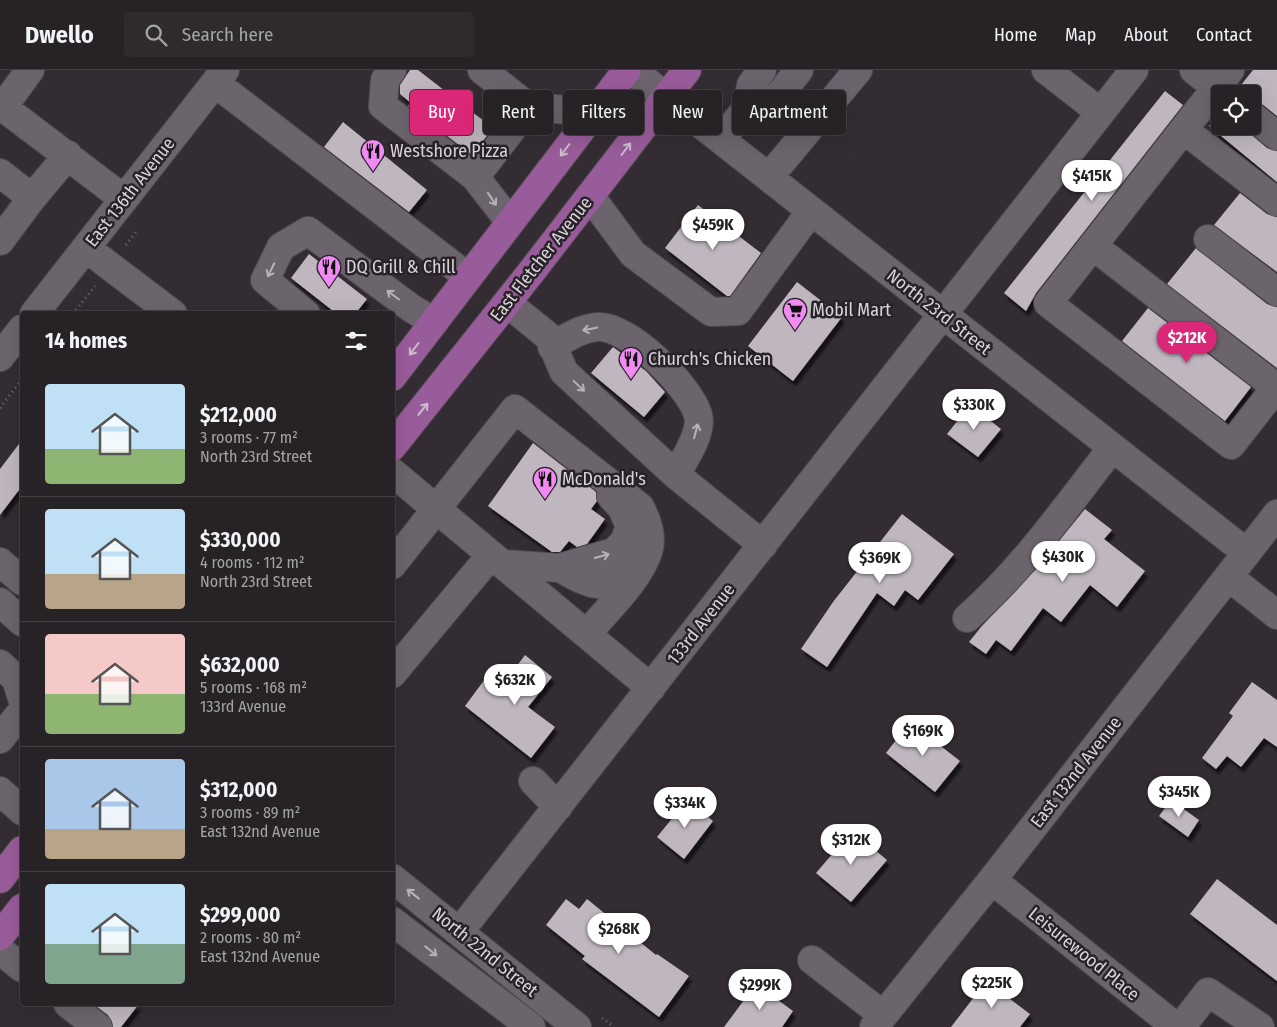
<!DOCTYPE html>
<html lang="en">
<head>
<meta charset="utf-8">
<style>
  :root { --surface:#262226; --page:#2e2a2e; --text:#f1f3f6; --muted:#a4a4a7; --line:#423f43; --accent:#db2777 }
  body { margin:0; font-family:"Fira Sans Condensed",sans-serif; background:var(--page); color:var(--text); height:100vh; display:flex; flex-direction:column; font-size:19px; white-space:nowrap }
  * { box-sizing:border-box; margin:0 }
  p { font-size:16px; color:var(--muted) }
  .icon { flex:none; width:28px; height:28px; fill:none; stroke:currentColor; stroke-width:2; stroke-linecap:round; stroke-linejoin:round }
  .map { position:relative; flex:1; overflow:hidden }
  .details { position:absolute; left:20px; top:241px; width:375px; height:695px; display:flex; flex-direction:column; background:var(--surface); border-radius:5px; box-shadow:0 5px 20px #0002,0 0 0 1px var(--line) }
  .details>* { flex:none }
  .top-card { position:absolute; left:410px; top:20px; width:475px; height:45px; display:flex; gap:10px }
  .fabs { position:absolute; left:1211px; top:15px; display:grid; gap:10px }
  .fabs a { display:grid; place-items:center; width:50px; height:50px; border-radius:5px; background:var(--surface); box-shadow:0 5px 20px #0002,0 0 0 1px var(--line); font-size:25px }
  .price { position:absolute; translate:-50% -42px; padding:0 11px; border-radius:18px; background:#fff; color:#222; font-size:16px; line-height:32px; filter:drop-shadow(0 1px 2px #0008) }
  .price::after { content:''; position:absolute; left:50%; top:30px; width:15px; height:11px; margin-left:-8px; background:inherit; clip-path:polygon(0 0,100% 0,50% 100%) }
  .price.on { background:var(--accent); color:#fff }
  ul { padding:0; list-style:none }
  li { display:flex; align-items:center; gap:15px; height:125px; padding:0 25px }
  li+li { border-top:1px solid var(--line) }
  li span { display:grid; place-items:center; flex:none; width:140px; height:100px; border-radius:5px; color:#555 }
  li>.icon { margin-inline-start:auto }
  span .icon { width:60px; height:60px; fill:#fffc; stroke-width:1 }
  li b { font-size:21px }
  h2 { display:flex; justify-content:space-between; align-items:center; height:60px; padding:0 25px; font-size:21px }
  .pill { padding:0 18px; border-radius:5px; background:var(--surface); box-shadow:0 5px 20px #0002,0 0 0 1px var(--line); font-size:18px; line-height:45px }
  .pill.on { background:var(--accent); color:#fff }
  header { display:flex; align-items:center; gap:30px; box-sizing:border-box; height:70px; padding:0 25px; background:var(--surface); border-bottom:1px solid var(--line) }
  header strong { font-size:24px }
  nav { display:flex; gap:28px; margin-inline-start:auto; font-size:18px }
  .search { width:350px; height:45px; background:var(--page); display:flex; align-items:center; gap:12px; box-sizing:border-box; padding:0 18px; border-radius:5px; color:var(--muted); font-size:19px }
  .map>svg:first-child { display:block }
  .building { fill:#bfb6bf; filter:url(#shadow) }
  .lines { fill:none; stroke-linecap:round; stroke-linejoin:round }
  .minor-casing { stroke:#504a50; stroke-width:30 }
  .major-casing { stroke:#504a50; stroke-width:30 }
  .path { stroke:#706a70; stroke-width:3; stroke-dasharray:1 4; stroke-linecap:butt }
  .minor { stroke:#6c646c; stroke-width:28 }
  .major { stroke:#995c9a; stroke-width:28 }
  .oneway { stroke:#ccbccc }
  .oneway2 { stroke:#b8b2b8 }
  .labels { text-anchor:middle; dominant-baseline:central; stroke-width:5; stroke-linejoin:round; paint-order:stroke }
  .poi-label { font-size:18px; fill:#d9d4d9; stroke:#292329; text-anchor:start }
  .street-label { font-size:18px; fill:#d9d4d9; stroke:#292329 }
</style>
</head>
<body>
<header>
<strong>Dwello</strong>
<div class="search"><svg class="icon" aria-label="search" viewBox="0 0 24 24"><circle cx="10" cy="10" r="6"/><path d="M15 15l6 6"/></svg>Search here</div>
<nav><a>Home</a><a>Map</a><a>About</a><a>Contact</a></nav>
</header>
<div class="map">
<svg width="1277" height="957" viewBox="0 0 1277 957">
  <defs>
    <filter id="shadow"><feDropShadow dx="3" dy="5.5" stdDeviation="1" flood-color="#0009"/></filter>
  </defs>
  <rect width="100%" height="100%" fill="#332d33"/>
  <path class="building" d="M410,0H418L493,58L472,85L408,36L411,33L400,24V15Z
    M1253,0H1277V46L1262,34L1252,31V24H1239L1243,16L1241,15Z
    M1165,21L1183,35L1036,223L1026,241L1004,223Z
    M1220,43V56H1241L1267,78L1277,81V112L1209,56Z
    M343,52L427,120L409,142L324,77Z
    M1240,123L1267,144L1277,147V202L1214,155Z
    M698,135L761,183L730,226H727L665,178Z
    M1196,178L1267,234L1277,237V298L1167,214Z
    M309,184L367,229L355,244H337L291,208Z
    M797,212L842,247L793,311L748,276Z
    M1148,238L1251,317L1225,351L1122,271Z
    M613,277L646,301L665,322L644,347L591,303Z
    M970,335L1001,359L978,387L947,364Z
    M22,370V416L0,445V399Z
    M533,373L596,422L597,431L591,439L605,449L587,474L577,477L569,471L560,482H552L488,436Z
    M1085,439L1112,460L1104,469L1145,501L1117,537L1090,515L1061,552L1043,538L1011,581L996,570L986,584L969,572L981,557L1037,498Z
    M902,444L954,484L918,530L905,520L894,536L877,523L827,597L801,579L833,532Z
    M525,585L552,607L528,637L555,657L531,688L465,636L488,605L502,616Z
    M1252,612L1277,630V677L1264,668L1241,697L1227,686L1216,699L1202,688L1233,646L1229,643Z
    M910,652L960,691L935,722L886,683Z
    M687,730L713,751L684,789L657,767Z
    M1171,730L1199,750L1188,767L1159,746Z
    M852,761L887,790L851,832L816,803Z
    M1217,809L1277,855V911L1190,844Z
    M566,829L579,839L587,829L656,885L657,884L689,906L659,947L582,889L585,886L546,855Z
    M991,905L1006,917L1002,923L1030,944L1020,957H951Z
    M756,914L793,941L782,957H724Z
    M93,934H139L121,957H113L108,945Z"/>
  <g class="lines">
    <g class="minor-casing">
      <path id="minor" d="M392,0L385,10L383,36L475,107L510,152
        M482,0L529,37L595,42
        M632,0L1247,483
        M1046,0L1100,42
        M1194,0L1224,24
        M1230,0L1048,233L1231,375L1277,316
        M215,13L468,207
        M0,35L124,129
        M3,37L30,0
        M748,37L777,28L799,0
        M1252,46L1277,66
        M1184,60L1277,132
        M721,69L748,37L751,15L762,0
        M0,103L32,128
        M475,107L529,37
        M769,107L858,0
        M590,126L633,184L711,242L738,241L811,141
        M1208,169L1277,222
        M0,171L32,128L68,85
        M1093,176L1276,317
        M86,178L173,244
        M507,233L549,267L564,302L676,405L763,475
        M34,244L225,0
        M306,244L265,210L281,177L308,161L411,238L434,252
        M552,277C566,268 581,258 598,257C628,255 690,316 698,345C703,363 684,389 676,405
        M0,287L22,259
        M392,402L651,618
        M0,492L22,511
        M503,494L560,498L614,482L624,472L630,457L622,438L611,426
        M392,495L515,339L640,437C647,450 653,467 648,482C637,513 607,539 587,564
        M560,498C587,513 612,528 628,492
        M1229,507L1277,545
        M0,532L22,552
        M967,548C1023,499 1066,437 1112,378
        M0,594L16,609L22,628
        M392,604L491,485
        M0,669L22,641
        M533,711L558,737
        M0,721L22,741
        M392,808L577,957
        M992,810L1176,957
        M392,851L531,957
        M460,861L1134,0
        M0,880L22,898
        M812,890L883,945
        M68,934L98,957
        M874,957L992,810L1277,444
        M1181,957L1208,922L1260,957"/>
    </g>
    <g class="major-casing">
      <path id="major" d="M392,307L627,0
        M392,377L532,201L687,0
        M0,809L22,780
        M0,866L22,838"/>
    </g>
    <path class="path" d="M126,175L136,162
      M73,244L95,216
      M0,338L22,309
      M602,948L614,957"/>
    <use href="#minor" class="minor"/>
    <use href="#major" class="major"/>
  </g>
  <defs><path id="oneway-shaft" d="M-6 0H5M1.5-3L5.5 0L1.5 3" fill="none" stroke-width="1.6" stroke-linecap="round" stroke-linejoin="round" transform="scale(1.25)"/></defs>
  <g class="oneway">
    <use href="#oneway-shaft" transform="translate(626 79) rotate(-53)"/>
    <use href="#oneway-shaft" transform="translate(565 80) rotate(127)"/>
    <use href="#oneway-shaft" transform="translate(414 279) rotate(127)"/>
    <use href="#oneway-shaft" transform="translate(423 339) rotate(-51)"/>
  </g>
  <g class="oneway2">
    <use href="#oneway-shaft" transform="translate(492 129) rotate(56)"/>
    <use href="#oneway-shaft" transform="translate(271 200) rotate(116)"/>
    <use href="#oneway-shaft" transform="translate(393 225) rotate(-143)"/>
    <use href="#oneway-shaft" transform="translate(590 259) rotate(168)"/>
    <use href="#oneway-shaft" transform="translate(579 316) rotate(43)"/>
    <use href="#oneway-shaft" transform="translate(696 361) rotate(-75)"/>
    <use href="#oneway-shaft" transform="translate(602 486) rotate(-16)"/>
    <use href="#oneway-shaft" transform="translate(413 824) rotate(-142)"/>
    <use href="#oneway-shaft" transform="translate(431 881) rotate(39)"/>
  </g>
  <defs>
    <g id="restaurant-pin" transform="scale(1.25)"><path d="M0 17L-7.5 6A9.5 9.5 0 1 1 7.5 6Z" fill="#f28af3" stroke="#292329"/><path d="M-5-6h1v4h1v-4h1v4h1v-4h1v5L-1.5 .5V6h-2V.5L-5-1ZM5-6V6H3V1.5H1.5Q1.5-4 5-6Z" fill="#111"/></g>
    <g id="supermarket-pin" transform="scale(1.25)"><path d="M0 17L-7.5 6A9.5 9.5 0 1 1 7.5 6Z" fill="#f28af3" stroke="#292329"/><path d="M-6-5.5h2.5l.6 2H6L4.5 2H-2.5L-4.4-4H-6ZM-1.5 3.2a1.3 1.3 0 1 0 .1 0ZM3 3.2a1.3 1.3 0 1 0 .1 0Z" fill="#111"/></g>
  </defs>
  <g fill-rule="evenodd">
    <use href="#restaurant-pin" x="373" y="81"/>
    <use href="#restaurant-pin" x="329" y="197"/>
    <use href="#supermarket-pin" x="795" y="240"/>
    <use href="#restaurant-pin" x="631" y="289"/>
    <use href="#restaurant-pin" x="545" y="409"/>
  </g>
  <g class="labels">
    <g class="poi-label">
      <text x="390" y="81">Westshore Pizza</text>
      <text x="346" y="197">DQ Grill &amp; Chill</text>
      <text x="812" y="240">Mobil Mart</text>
      <text x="648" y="289">Church's Chicken</text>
      <text x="562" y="409">McDonald's</text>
    </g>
    <g class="street-label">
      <text transform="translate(130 122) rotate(-52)">East 136th Avenue</text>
      <text transform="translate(541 189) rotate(-52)">East Fletcher Avenue</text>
      <text transform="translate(939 242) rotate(38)">North 23rd Street</text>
      <text transform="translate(701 554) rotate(-52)">133rd Avenue</text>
      <text transform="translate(1076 702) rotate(-52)">East 132nd Avenue</text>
      <text transform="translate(485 882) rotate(39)">North 22nd Street</text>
      <text transform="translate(1084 884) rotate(39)">Leisurewood Place</text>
    </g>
  </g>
</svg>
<div class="fabs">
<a><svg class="icon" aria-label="locate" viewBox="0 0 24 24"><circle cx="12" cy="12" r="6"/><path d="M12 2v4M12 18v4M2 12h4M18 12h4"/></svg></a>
</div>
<b class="price" style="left:1092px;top:132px">$415K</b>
<b class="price" style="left:713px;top:181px">$459K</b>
<b class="price on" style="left:1187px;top:294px">$212K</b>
<b class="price" style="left:974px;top:361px">$330K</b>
<b class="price" style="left:1063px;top:513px">$430K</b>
<b class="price" style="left:880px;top:514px">$369K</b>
<b class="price" style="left:515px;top:636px">$632K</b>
<b class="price" style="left:923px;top:687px">$169K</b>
<b class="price" style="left:1179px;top:748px">$345K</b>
<b class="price" style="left:685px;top:759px">$334K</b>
<b class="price" style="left:851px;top:796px">$312K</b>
<b class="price" style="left:619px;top:885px">$268K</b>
<b class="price" style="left:992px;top:939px">$225K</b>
<b class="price" style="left:760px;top:941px">$299K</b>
<div class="top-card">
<a class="pill on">Buy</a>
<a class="pill">Rent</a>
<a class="pill">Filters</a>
<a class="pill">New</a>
<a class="pill">Apartment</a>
</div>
<section class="details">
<h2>14 homes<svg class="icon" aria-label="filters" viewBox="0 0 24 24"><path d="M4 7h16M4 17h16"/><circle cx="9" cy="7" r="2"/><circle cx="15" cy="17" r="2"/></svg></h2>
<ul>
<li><span style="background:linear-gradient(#bfe0f5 65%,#8fb573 0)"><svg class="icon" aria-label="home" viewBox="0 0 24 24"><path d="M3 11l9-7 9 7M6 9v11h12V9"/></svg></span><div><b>$212,000</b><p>3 rooms · 77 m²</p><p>North 23rd Street</p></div></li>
<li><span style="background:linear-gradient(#bfe0f5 65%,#b9a48a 0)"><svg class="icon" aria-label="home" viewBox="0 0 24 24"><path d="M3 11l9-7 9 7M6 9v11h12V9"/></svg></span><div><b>$330,000</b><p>4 rooms · 112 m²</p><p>North 23rd Street</p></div></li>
<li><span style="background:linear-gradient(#f6c9c9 60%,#8fb573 0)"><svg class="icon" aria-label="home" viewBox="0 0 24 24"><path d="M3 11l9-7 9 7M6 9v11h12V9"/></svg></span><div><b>$632,000</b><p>5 rooms · 168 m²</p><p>133rd Avenue</p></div></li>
<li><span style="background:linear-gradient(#a9c7e8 70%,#b9a48a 0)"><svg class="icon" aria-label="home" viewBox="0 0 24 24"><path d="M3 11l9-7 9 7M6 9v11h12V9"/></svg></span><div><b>$312,000</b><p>3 rooms · 89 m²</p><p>East 132nd Avenue</p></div></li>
<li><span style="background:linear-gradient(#bfe0f5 60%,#7fa58c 0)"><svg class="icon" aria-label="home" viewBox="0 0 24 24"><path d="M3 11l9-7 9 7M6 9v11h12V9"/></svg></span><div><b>$299,000</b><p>2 rooms · 80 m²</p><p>East 132nd Avenue</p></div></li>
</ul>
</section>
</div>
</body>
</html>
